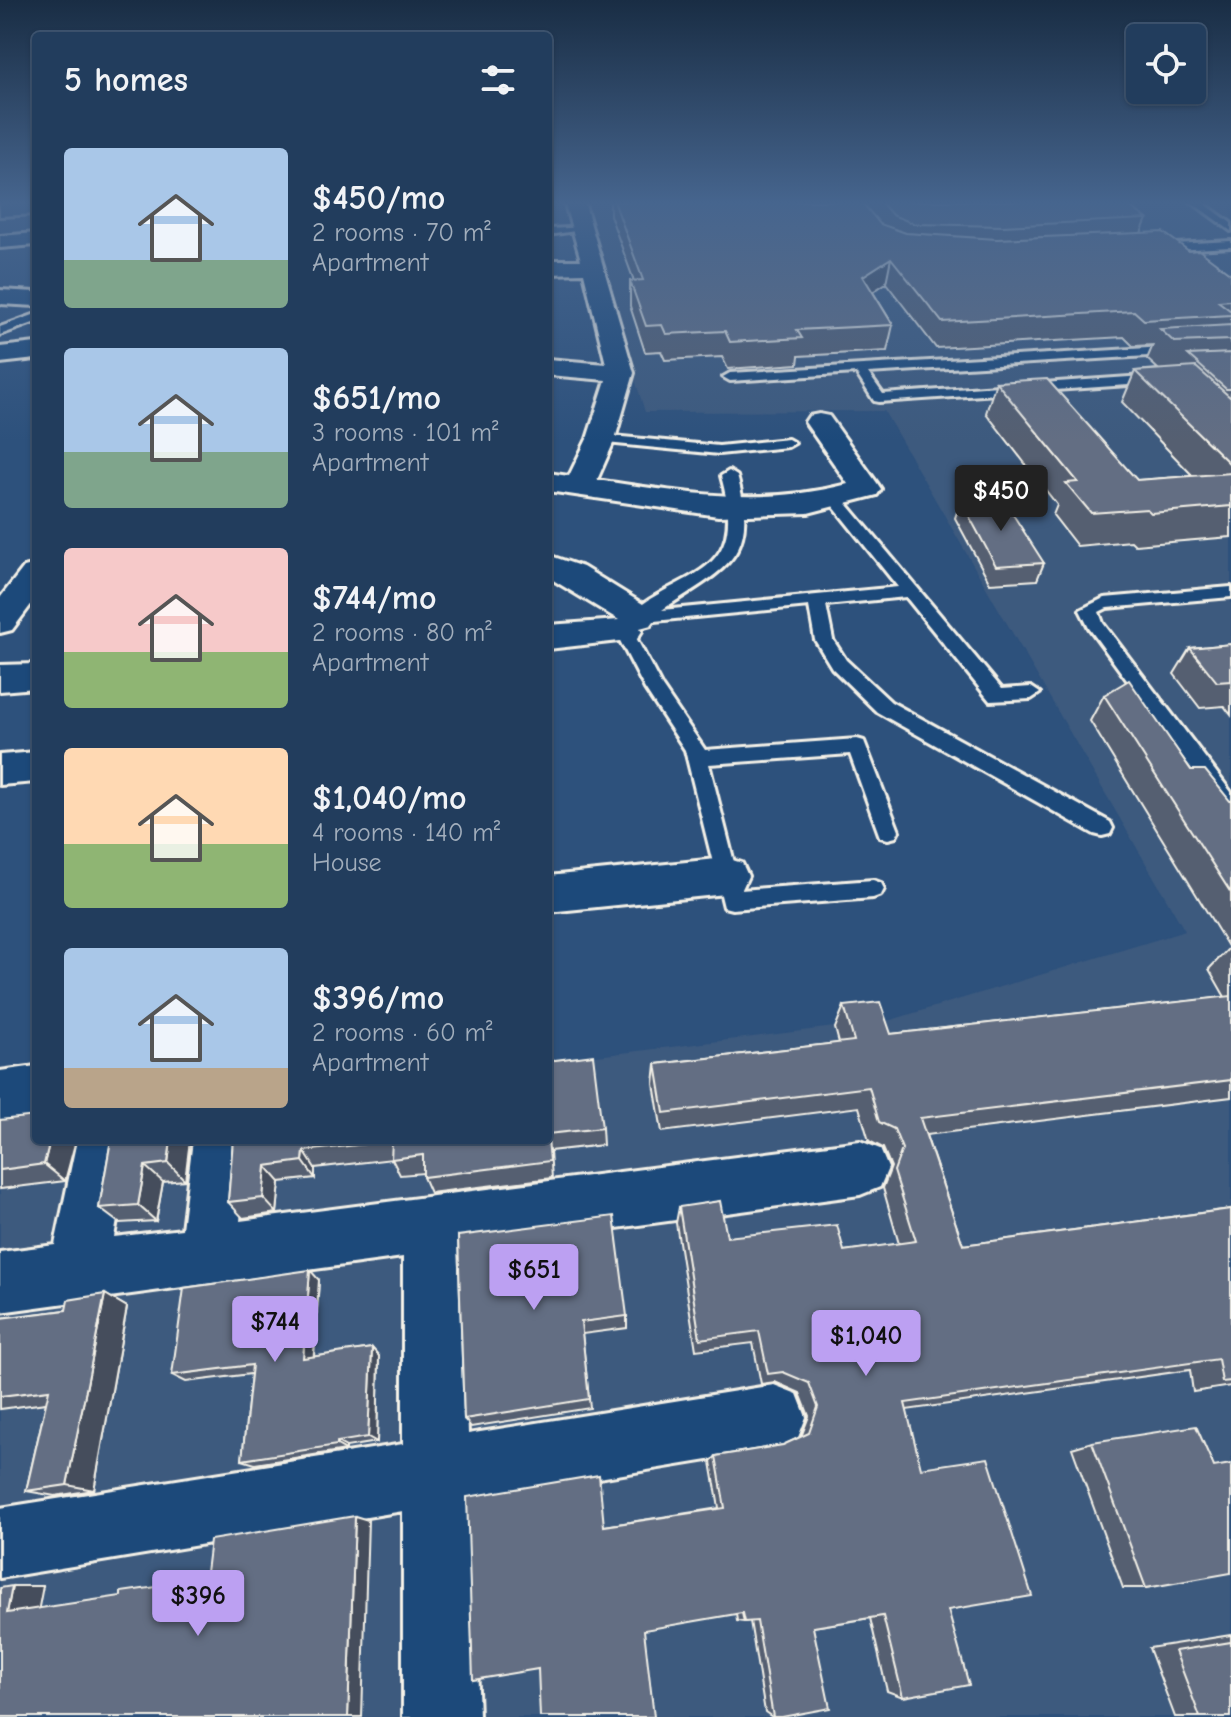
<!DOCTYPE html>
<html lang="en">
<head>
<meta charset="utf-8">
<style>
  :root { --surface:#223d5d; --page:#2e4866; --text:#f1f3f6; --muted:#a2aebc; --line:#3f5672; --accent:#bca0f2 }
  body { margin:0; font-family:"Comic Neue",sans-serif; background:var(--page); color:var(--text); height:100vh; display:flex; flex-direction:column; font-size:30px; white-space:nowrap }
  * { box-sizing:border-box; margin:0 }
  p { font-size:26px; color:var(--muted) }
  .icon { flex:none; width:44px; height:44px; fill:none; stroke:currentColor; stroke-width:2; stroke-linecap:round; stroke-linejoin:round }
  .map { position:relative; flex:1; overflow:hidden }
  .side { position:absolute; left:32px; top:32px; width:520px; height:1112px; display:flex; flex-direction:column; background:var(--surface); border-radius:8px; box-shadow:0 2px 6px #0004,0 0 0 2px var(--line) }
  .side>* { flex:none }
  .controls { position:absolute; left:1126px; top:24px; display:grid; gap:16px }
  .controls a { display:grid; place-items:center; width:80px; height:80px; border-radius:8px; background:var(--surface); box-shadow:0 2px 6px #0004,0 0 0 2px var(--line); font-size:40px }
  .price { position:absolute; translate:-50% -68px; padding:0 18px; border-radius:8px; background:var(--accent); color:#111; font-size:26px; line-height:52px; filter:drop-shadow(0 2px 4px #0008) }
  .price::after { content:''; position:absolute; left:50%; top:48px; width:24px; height:18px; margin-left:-12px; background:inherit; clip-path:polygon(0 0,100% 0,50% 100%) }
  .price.selected { background:#222; color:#fff }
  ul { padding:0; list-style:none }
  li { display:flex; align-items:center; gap:24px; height:200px; padding:0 32px }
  li span { display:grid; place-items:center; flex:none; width:224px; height:160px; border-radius:8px; color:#555 }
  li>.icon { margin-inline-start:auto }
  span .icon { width:96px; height:96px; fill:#fffc; stroke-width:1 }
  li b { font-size:34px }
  h2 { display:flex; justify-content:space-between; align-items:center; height:96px; padding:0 32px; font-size:34px }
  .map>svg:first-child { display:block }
  .built { fill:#3d5a7e }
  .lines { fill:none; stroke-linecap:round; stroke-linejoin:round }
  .lane-casing { stroke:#f4f1e8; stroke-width:6 }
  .street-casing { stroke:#f4f1e8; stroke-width:6 }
  .lane { fill:#1f4a7a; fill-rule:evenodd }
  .street { fill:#1f4a7a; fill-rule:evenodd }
  .wall { fill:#555f71; stroke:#f4f1e8; stroke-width:2 }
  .shaded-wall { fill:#454d5c; stroke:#f4f1e8; stroke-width:2 }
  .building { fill:#636e83; stroke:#f4f1e8; stroke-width:2 }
</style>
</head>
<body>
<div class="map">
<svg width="1231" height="1717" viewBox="0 0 1231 1717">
  <rect width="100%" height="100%" fill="#2d517c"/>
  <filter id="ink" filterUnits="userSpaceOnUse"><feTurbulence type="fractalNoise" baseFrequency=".0125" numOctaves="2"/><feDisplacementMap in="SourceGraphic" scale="16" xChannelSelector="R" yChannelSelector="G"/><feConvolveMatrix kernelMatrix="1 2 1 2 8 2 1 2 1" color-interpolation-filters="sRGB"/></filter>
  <g filter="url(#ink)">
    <path class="built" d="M581,201H1231V1717H0V1128L36,1140H548V1062L891,1020L1185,931L884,411L645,412Z"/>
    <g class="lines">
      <g class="lane-casing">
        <path id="lane" d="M1190,201H1201L1231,223V231Z
          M588,227L589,229L548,235V229Z
          M1231,241V247L1156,251L1151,248L1156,245Z
          M36,314V322L0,335V327Z
          M1231,343V351L868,373L883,394L1158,375L1165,379L1158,383L879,402L874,401L856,373L730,381L723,377L730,373Z
          M601,435L719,446L788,439L795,443L788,447L719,454L596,442V436Z
          M729,471L737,476C761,559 723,569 662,610L898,587L825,496L828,493H838L1002,689L1031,687L1040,693L1031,699L990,701L906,597L826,605L833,640L846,660L891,702L1110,822L1113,828L1110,834L1102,836L1094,834L877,712L832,668L815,640L809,606L644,622L633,632L662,687L705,750L857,739L864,741L899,831L896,837L888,839L880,837L850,754L709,764L741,890L873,880L881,883L884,889L881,895L873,898L732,909L724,907L685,750L645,689L615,631C664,565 754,591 721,476Z
          M1231,587V597L1107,608L1099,612L1103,623L1231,792V815L1224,813L1089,628L1080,610L1104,598Z"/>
      </g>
      <g class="street-casing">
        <path id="street" d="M564,201H584L634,373L615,439L597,480C685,493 760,507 848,484L805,422L809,416L819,414L829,416L877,483L881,489L877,495L808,513L718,516L548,491V473L569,476L587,439L606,380L548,375V359L606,364L584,273L548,274V260H581Z
          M36,202V214L0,216V204Z
          M36,233V245L0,248V236Z
          M0,290L36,292V306L0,304Z
          M36,343V359L0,363V347Z
          M548,555L583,567L651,609L657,617L651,625L640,628L642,631L637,639L548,649V625L619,620L548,577Z
          M36,564V598L12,630L0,633V598L24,567Z
          M36,664V688L0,691V665Z
          M36,752V782L0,785V755Z
          M726,858L742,863L748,876L742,889L726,894L548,912V876Z
          M36,1066V1116L0,1121V1071Z
          M77,1140H131L114,1237L182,1229L193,1140H247L240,1221L860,1141L880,1149L888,1168L880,1187L860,1195L462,1249L468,1434L774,1385L797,1394L806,1417L797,1440L774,1449L471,1499L479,1717H403V1511L0,1578V1508L403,1444V1257L0,1312V1252L55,1245Z"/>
      </g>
      <use href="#lane" class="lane"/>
      <use href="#street" class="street"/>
    </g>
    <path class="wall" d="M610,201H1123L1147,219L1141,233L1189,251L1231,274V537L1135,545L1131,541L1077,546L1053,515L1057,505L986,413L996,382L1137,480L1193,476L1122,402L1135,371L1158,369L1147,359L1153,345L1133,346L1124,337L936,348L886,283L873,292L893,325L887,351L799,356L798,364L728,369L722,357L665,360L661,351L645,352L630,306V281H634L610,215Z
      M961,501L1044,563L1037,580L990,583L955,518Z
      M1231,644V715L1224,706L1200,708L1174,674L1190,648Z
      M1104,695L1191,770L1231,802V1097L926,1135L963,1245L1231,1209V1386L1193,1392L1190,1370L906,1410L948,1610L903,1697L887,1691L870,1618L813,1627L782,1717H772L765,1712L750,1621L744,1622L737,1621L736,1614L604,1526L719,1508L711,1462L716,1456L783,1445L801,1437L809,1416L800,1393L775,1382L761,1384L753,1343L696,1350L676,1223L679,1207L727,1237L844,1251L899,1244L883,1188L891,1167L883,1148L869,1141L859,1107L662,1132L654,1084L656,1064L839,1043L835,1028L844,1006L891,1034L1225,997L1209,969L1229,948L1090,721Z
      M548,1061L602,1128L603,1145L550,1151L552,1178L430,1193L423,1177V1173L400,1175L392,1159L315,1168V1178L280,1182L277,1213L243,1218L228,1202L233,1140Z
      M0,1120L65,1181L0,1189Z
      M111,1140H190L185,1180L163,1182L156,1221L119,1223L99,1208Z
      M458,1236L627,1316V1328L582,1334L590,1408L471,1427L464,1419Z
      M319,1280L314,1357L372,1348L379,1356L377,1442L346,1447V1450L255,1464L242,1460L251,1374L186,1382L172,1375Z
      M105,1294L127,1307L94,1490L55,1496L26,1491L46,1403L0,1409V1317L3,1318L66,1310Z
      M1092,1442L1214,1467L1146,1588H1123L1072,1448Z
      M1231,1635V1717H1175L1149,1648Z"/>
    <path class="shaded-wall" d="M891,258L886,283L859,301L863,276Z
      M50,1140H76L65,1181L44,1164Z
      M171,1140H190L185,1180L168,1163Z
      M304,1151L315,1168V1178L303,1161Z
      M145,1166L163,1182L156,1221L138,1205Z
      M266,1166L280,1182L277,1213L263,1198Z
      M310,1270L319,1280L313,1366L303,1358Z
      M105,1294L127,1307L94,1490L67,1485Z
      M372,1348L379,1356L377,1442L368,1437Z
      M337,1442L346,1447V1450L337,1445Z
      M355,1516L368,1520L362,1717H348Z
      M12,1586H43L38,1612L7,1613Z"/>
    <path class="building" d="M614,201H861L880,224L906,233L997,239L1163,232L1189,251L1199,250L1231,274V300L1218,301L1231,311V315L1144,320L1134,311L942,322L891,258L863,276L893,325L797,330L802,338L730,342L725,331L666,334L662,325L646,326L630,281L643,280Z
      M880,201H1123L1147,219L1003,226L915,224L892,215Z
      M1231,325V340L1174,342L1160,329Z
      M1231,353V389H1226L1188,355Z
      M1196,367L1231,398V465L1135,371Z
      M1047,379L1137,480L1231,473V506L1151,513L1147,509L1091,513L1066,483L1078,482L996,382Z
      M1003,499L1044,563L996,566L961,501Z
      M1231,644V681L1217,682L1190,648Z
      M1129,680L1191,770H1205L1231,802V893L1104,695Z
      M1231,996V1080L920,1118L963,1245L1231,1209V1381L1222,1382L1218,1359L905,1403L921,1468L988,1458L1032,1596L948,1610L969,1685L903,1697L883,1616L813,1627L830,1708L782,1717H773L757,1621L744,1622L742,1613L644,1630L654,1717H540L538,1669L473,1680L467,1497L599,1475L604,1526L725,1508L716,1456L783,1445L809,1433L818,1407L809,1383L783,1372L768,1374L759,1331L700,1339L679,1207L720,1201L727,1237L837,1225L844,1251L916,1241L894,1171L902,1149L894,1129L879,1122L869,1087L664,1113L656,1064L854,1041L844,1006L880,1002L891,1034Z
      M593,1055L602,1128L548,1134V1061Z
      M36,1116V1140H50L44,1164L0,1170V1120Z
      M548,1139L550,1161L423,1177V1155L391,1159L392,1141L304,1151L303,1161L266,1166L263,1198L228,1202L233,1140Z
      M111,1140H171L168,1163L145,1166L138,1205L99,1208Z
      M614,1216L627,1316L581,1322L589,1399L464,1419L458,1236Z
      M310,1270L303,1358L372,1348L368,1437L337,1442V1445L242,1460L252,1365L172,1375L184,1288Z
      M105,1294L67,1485L26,1491L49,1390L0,1396V1318L66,1310L68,1300Z
      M1196,1426L1214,1467L1231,1464V1573L1146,1588L1092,1442Z
      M355,1516L348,1717H0V1588L12,1586L7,1613L121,1596V1592L205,1580L210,1540Z
      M1231,1642V1717H1200L1175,1651Z"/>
  </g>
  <linearGradient id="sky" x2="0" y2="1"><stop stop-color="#192d44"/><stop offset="0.46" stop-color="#46658e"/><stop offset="1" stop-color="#46658e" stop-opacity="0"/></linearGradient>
  <rect width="1231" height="441" fill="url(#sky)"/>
</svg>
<div class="controls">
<a><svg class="icon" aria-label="locate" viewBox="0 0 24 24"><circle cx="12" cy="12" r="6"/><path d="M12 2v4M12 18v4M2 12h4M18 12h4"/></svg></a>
</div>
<b class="price selected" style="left:1001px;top:533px">$450</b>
<b class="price" style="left:534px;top:1312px">$651</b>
<b class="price" style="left:275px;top:1364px">$744</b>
<b class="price" style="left:866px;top:1378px">$1,040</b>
<b class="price" style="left:198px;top:1638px">$396</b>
<section class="side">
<h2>5 homes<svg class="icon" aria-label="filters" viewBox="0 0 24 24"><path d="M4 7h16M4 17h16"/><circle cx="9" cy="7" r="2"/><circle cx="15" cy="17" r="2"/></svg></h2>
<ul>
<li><span style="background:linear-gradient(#a9c7e8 70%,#7fa58c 0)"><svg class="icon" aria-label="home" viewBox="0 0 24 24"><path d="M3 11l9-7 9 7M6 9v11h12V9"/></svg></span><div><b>$450/mo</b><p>2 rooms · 70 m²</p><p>Apartment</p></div></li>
<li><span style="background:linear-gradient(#a9c7e8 65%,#7fa58c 0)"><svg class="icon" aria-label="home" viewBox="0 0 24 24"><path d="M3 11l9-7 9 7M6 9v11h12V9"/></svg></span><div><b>$651/mo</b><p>3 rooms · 101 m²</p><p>Apartment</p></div></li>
<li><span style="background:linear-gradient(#f6c9c9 65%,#8fb573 0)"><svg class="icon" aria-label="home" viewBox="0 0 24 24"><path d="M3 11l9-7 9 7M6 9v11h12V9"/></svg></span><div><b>$744/mo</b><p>2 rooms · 80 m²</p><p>Apartment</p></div></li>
<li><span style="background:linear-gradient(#ffd9b3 60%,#8fb573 0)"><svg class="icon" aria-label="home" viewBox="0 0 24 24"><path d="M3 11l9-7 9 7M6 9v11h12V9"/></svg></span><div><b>$1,040/mo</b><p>4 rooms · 140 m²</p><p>House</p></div></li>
<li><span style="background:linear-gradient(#a9c7e8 75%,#b9a48a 0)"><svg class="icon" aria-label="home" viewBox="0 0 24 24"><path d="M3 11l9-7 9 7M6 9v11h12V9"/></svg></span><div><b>$396/mo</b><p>2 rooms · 60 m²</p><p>Apartment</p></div></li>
</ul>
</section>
</div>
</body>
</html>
